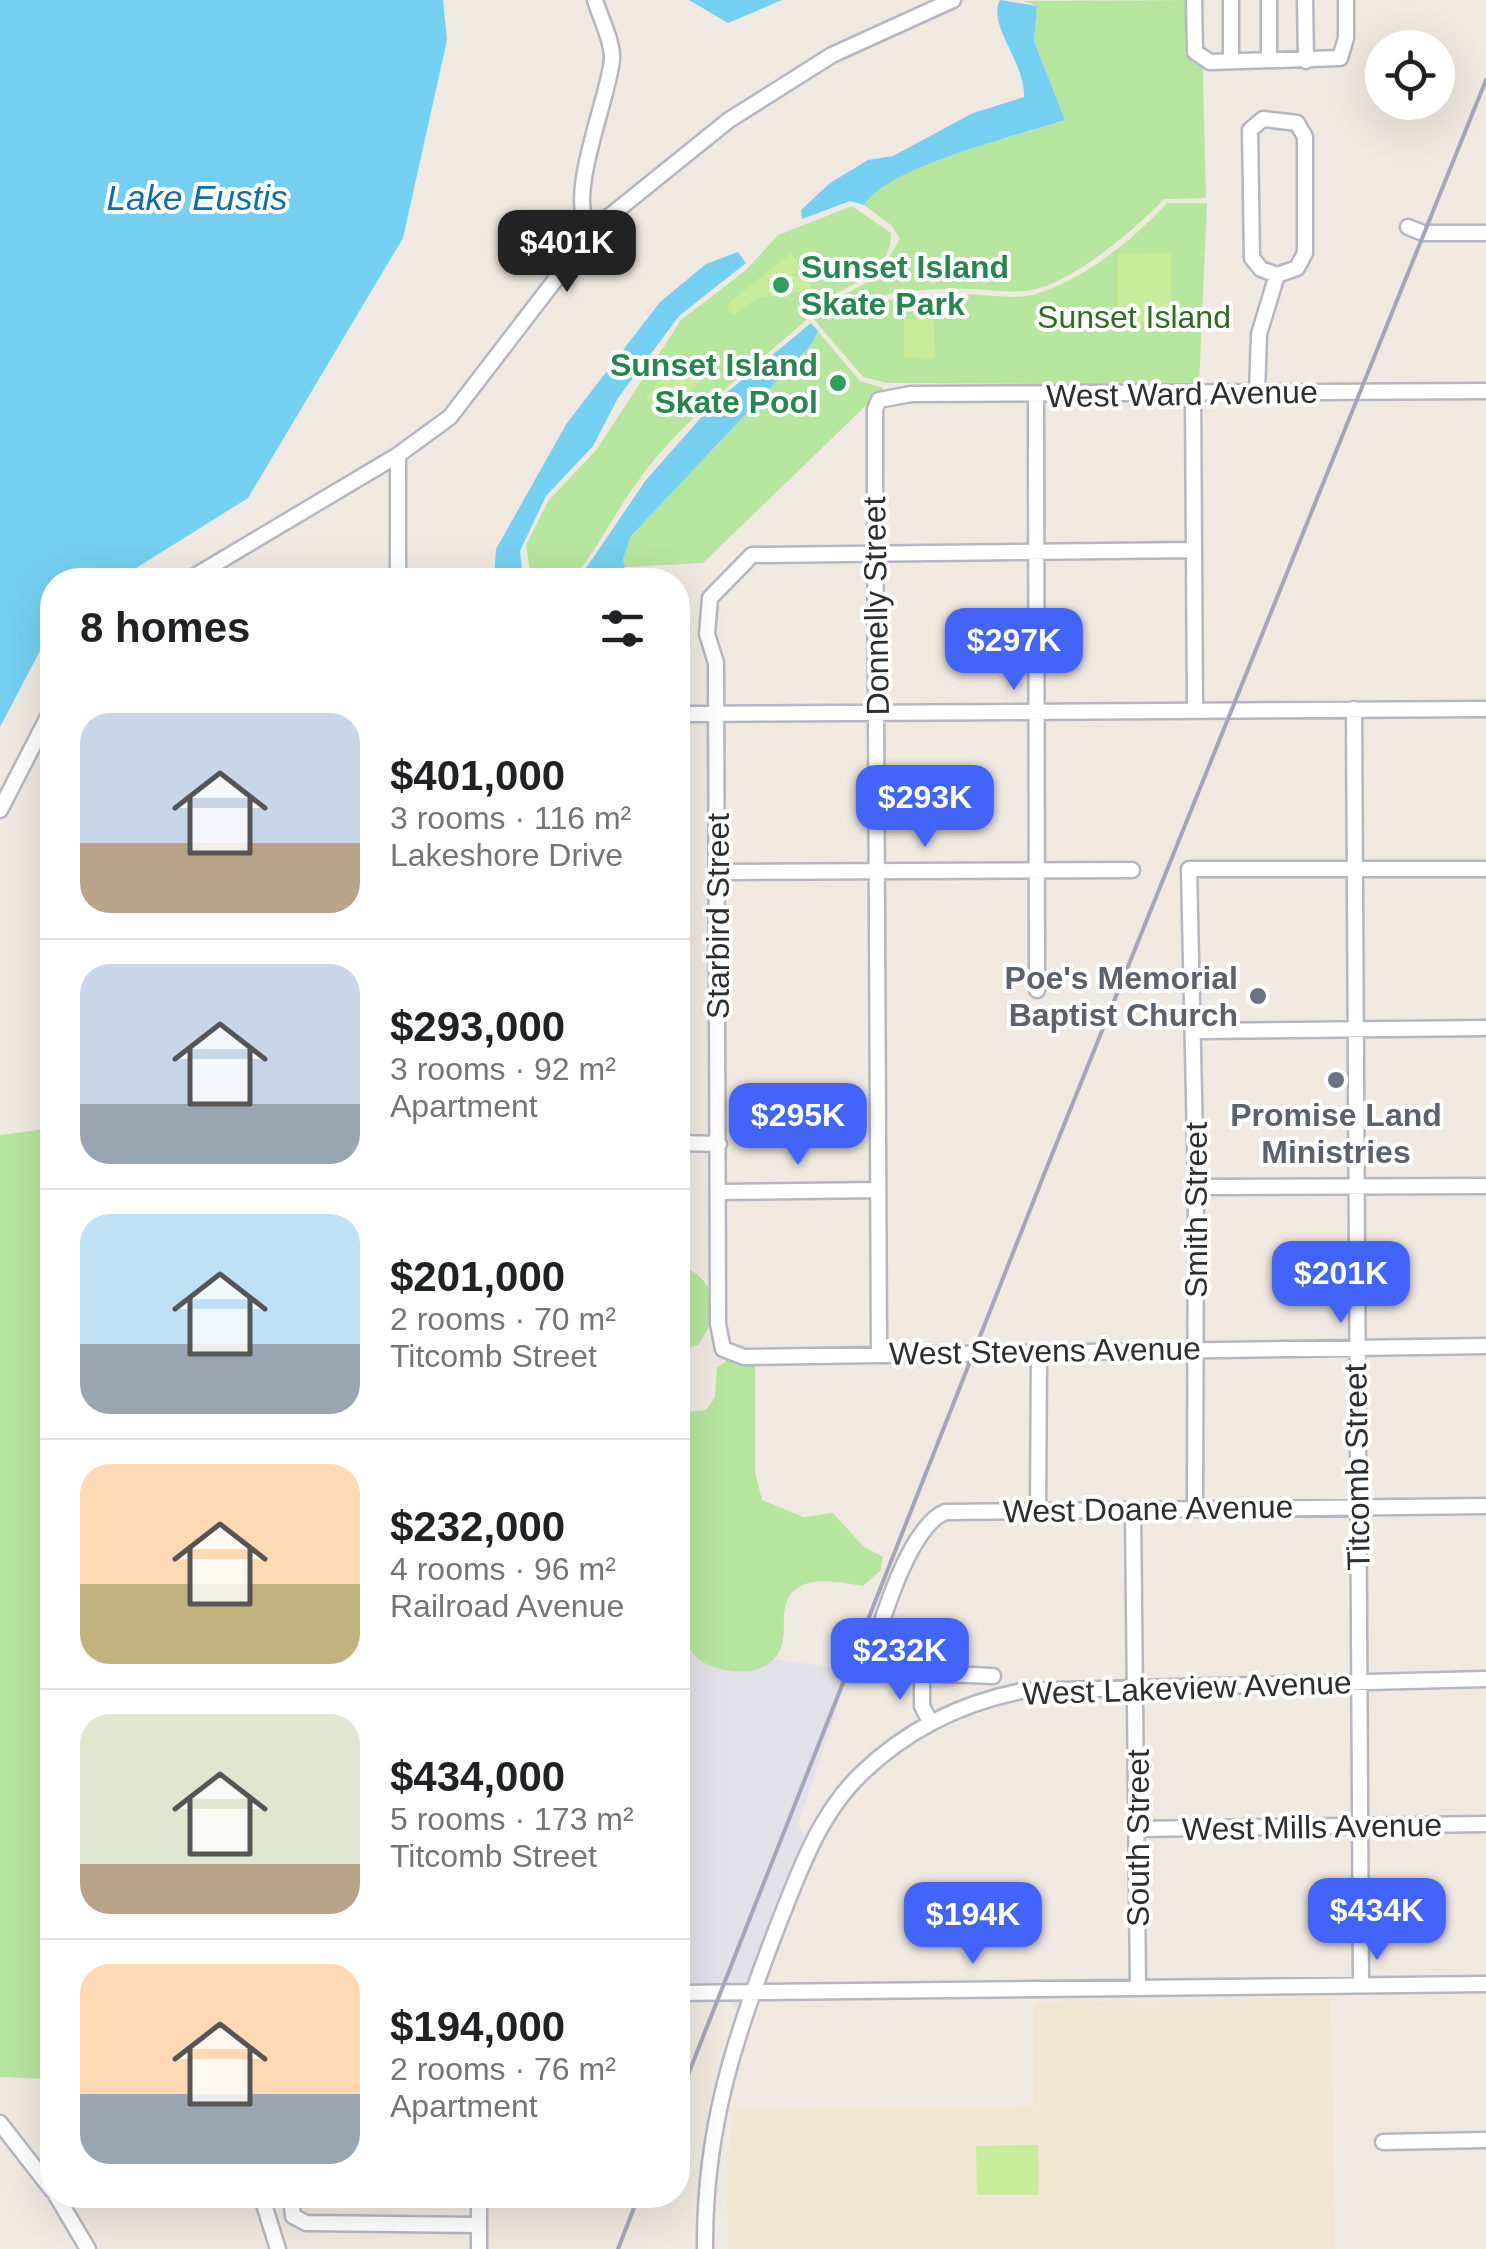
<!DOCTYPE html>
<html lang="en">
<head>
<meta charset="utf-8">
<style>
  :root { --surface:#fff; --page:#f6f6f6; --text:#202124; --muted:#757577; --line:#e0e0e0; --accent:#4264fb }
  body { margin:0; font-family:Arial,sans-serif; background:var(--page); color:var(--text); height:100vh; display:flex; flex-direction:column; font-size:38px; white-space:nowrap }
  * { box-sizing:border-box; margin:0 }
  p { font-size:32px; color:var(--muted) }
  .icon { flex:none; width:55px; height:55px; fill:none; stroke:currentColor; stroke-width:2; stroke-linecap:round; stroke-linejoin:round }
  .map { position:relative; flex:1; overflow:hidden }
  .sheet { position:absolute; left:40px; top:568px; width:650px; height:1640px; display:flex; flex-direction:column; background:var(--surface); border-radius:40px; box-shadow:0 10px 40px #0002 }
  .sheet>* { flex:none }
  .tools { position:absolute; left:1365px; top:30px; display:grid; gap:20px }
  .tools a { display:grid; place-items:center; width:90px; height:90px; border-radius:50%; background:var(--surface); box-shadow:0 10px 40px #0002; font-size:50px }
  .price { position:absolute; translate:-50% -85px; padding:0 22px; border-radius:20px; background:var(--accent); color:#fff; font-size:32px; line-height:65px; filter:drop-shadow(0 2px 5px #0008) }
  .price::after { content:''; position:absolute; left:50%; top:60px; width:30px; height:22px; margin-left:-15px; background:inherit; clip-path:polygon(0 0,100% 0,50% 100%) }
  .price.current { background:#222; color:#fff }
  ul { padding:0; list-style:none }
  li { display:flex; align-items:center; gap:30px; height:250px; padding:0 40px }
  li+li { border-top:2px solid var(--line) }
  li span { display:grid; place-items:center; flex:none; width:280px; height:200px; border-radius:30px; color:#555 }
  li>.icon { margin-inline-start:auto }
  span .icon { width:120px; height:120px; fill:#fffc; stroke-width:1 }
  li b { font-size:42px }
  h2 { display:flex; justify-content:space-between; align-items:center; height:120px; padding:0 40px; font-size:42px }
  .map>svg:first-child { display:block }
  .industrial { fill:#e3e1e8 }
  .education { fill:#f0e6d1 }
  .green { fill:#b6e59e }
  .pitch { fill:#c9ec9a }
  .water { fill:#75cff0 }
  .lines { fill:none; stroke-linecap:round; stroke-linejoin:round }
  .minor-casing { stroke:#b4b7c1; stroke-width:19 }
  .minor { stroke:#fff; stroke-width:14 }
  .rail { stroke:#a3a6b8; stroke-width:4 }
  .leisure-dot { fill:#2e9e5b; stroke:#fff; stroke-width:4 }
  .worship-dot { fill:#6b7280; stroke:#fff; stroke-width:4 }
  .labels { text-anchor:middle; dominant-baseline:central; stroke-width:8; stroke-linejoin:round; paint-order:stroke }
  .leisure-label { font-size:32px; font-weight:bold; fill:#27864d; stroke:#fff; text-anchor:start }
  .park-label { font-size:32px; fill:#2c6e1b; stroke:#fff }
  .street-label { font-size:32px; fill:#2e2e2e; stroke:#fff }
  .worship-label { font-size:32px; font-weight:bold; fill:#5b616d; stroke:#fff; text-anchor:end }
  .water-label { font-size:35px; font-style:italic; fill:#0d6fa3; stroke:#fff }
</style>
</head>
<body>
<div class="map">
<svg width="1486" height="2249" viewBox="0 0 1486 2249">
  <rect width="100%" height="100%" fill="#efe9e1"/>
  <path class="industrial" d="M678,1607V1632L767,1665L773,1659L850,1670L798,1824L807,1841L738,2013L727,1997L678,1983Z"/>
  <path class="education" d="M1331,1998L1335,2249H728L727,2157L735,2109L1033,2106V2002Z"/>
  <path class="green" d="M1201,0L1206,198L1164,199C1136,229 1073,282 1032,290C1013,294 989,289 970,289C929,288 886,292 848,304L842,296L878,276L900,239L891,225L864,205C890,162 1016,138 1065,120L1034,41L1037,6L1023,1Z
    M1167,203H1207L1199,385L887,383L863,377L811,316C751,369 685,416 638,481C614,513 599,548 573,578L531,577L526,545L549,500L597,449L681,320L746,270L778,235L852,206L891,233C891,268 863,279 835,294L847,310C883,298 921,295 960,294C983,293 1014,301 1036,294C1085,279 1134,239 1167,203Z
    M815,328L860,381L884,388L703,563L625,567L623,559L631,536L810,346Z
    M46,1129L52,1130V2079L0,2077V1135Z
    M678,1265C717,1277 722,1313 698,1345L678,1352Z
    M737,1355L755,1362V1472L762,1500L803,1517L833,1513L863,1546L883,1557L881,1570L863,1586C845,1583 817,1577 801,1586C774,1600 790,1629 780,1650C767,1678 726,1675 703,1662C693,1656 684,1642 678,1632V1413L706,1410L715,1397L717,1367Z"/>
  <path class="pitch" d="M791,253L802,266L791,276L810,278L811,290L756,299L733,315L727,308L731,301Z
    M1171,253V322H1118V254Z
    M904,319H934L935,358L904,357Z
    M676,362L699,382L669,417L646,398Z
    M1038,2145L1039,2195H977L976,2146Z"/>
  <path class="water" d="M0,0H443L447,40L403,238L248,498L117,580H52V628L0,727Z
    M689,0H782L728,23Z
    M1000,0L1037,6L1034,41L1065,120C1018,136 889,165 864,205L850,201L802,219L801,210L830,183L868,160L893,156L973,113L1024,97C1025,60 987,26 1000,0Z
    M738,252L746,263L679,316L618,398L593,446L546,496L520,551L523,580H494L496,549L567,423L660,302L706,264Z
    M811,323L818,331L810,346L631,536L623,559L625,567L609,580H578L646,480L713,404Z"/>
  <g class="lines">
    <g class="minor-casing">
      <path id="minor" d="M1194,0L1195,52L1210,62L1340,58L1346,38V0
        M1269,0V60
        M1305,0L1306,61
        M1231,61V0
        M1263,119L1297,123L1305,137V253L1297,268L1277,275L1261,269L1252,258L1250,130Z
        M1408,227L1423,233H1486
        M592,231C562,204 609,99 612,59C613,42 600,17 595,0
        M1193,393L1195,711
        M1257,393L1259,334L1277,275
        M1036,395L1037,990
        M398,455V580
        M1194,550L752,555L710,598L707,634L716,663L718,1324L723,1349L744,1357L1486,1346
        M188,580L398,455L450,417L595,228L729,120L832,55L953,0
        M1354,709L1361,1985
        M678,714L1486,709
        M0,810L52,709
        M718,872L1132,870
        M1195,1031L1486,1028
        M678,1143L719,1144
        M1196,1187L1486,1186
        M720,1192L878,1190
        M879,1353L875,486V409L879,400L911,394L1486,391
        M1195,1509L1196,1187L1189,869H1486
        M1038,1510L1039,1352
        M1133,1510L1138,1987
        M922,1673V1706L930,1722
        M993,1676L878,1671L872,1658C881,1620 909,1528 945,1512L1486,1506
        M1137,1829L1486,1824
        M678,1993L1486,1984
        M0,2123L52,2190
        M1383,2142L1486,2140
        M56,2195L88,2249
        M261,2195L278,2249
        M291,2195L293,2216L306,2223L479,2225
        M479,2249V2195
        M705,2249C704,2128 735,2036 778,1925C800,1870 819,1814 862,1773C908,1729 961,1703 1022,1691L1486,1679"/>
    </g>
    <use href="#minor" class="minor"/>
    <path class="rail" d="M678,2100L1045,1172L1486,80
      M618,2249L639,2195"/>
  </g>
  <g class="leisure-dot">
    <circle cx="781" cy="285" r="10"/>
    <circle cx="838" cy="383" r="10"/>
  </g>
  <g class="worship-dot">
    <circle cx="1258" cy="996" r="10"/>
    <circle cx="1336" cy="1080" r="10"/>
  </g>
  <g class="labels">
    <g class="leisure-label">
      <text x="801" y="267">Sunset Island<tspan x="801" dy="37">Skate Park</tspan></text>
      <text x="818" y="365" text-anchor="end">Sunset Island<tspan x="818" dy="37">Skate Pool</tspan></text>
    </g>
    <g class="park-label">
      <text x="1134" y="317">Sunset Island</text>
    </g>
    <g class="street-label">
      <text transform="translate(1182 394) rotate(-1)">West Ward Avenue</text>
      <text transform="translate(876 606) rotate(-91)">Donnelly Street</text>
      <text transform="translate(718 916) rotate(-90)">Starbird Street</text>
      <text transform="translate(1196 1210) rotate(-90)">Smith Street</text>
      <text transform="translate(1045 1351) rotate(-1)">West Stevens Avenue</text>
      <text transform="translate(1357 1467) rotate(-91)">Titcomb Street</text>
      <text transform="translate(1148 1509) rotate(-1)">West Doane Avenue</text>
      <text transform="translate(1187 1688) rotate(-2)">West Lakeview Avenue</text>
      <text transform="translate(1312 1827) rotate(-1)">West Mills Avenue</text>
      <text transform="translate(1138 1838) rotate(-90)">South Street</text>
    </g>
    <g class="worship-label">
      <text x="1238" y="978">Poe's Memorial<tspan x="1238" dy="37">Baptist Church</tspan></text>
      <text x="1336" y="1115" text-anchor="middle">Promise Land<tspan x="1336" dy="37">Ministries</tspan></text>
    </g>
    <g class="water-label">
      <text x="197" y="197">Lake Eustis</text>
    </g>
  </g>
</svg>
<div class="tools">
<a><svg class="icon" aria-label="locate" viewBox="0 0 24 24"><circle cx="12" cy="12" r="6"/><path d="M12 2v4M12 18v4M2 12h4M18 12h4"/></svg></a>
</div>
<b class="price current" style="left:567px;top:295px">$401K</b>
<b class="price" style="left:1014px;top:693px">$297K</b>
<b class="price" style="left:925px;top:850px">$293K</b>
<b class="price" style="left:798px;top:1168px">$295K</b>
<b class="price" style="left:1341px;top:1326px">$201K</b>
<b class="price" style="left:900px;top:1703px">$232K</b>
<b class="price" style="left:1377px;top:1963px">$434K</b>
<b class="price" style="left:973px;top:1967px">$194K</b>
<section class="sheet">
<h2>8 homes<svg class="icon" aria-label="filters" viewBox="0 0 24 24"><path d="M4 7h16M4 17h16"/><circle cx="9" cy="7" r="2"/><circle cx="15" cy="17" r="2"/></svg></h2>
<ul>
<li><span style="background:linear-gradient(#c9d6e8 65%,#b9a48a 0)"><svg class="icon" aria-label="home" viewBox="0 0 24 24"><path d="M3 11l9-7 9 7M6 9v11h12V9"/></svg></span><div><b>$401,000</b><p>3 rooms · 116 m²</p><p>Lakeshore Drive</p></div></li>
<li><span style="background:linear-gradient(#c9d6e8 70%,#9aa5b1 0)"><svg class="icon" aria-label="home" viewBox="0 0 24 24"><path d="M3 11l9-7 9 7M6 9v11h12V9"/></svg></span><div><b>$293,000</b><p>3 rooms · 92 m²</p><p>Apartment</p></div></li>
<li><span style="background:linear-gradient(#bfe0f5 65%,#9aa5b1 0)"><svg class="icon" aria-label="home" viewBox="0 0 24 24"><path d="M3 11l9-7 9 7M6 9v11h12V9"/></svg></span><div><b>$201,000</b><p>2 rooms · 70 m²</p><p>Titcomb Street</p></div></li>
<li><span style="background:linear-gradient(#ffd9b3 60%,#c2b280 0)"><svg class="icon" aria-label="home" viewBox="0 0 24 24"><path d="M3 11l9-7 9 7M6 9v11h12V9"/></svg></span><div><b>$232,000</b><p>4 rooms · 96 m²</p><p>Railroad Avenue</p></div></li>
<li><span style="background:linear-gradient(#dfe7d0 75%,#b9a48a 0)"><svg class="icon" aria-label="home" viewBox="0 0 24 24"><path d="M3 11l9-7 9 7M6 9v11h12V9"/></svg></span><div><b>$434,000</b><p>5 rooms · 173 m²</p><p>Titcomb Street</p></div></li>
<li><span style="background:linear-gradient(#ffd9b3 65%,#9aa5b1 0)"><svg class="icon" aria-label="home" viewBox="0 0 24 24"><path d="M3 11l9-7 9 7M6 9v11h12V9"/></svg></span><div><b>$194,000</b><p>2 rooms · 76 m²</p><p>Apartment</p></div></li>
</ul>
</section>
</div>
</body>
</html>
